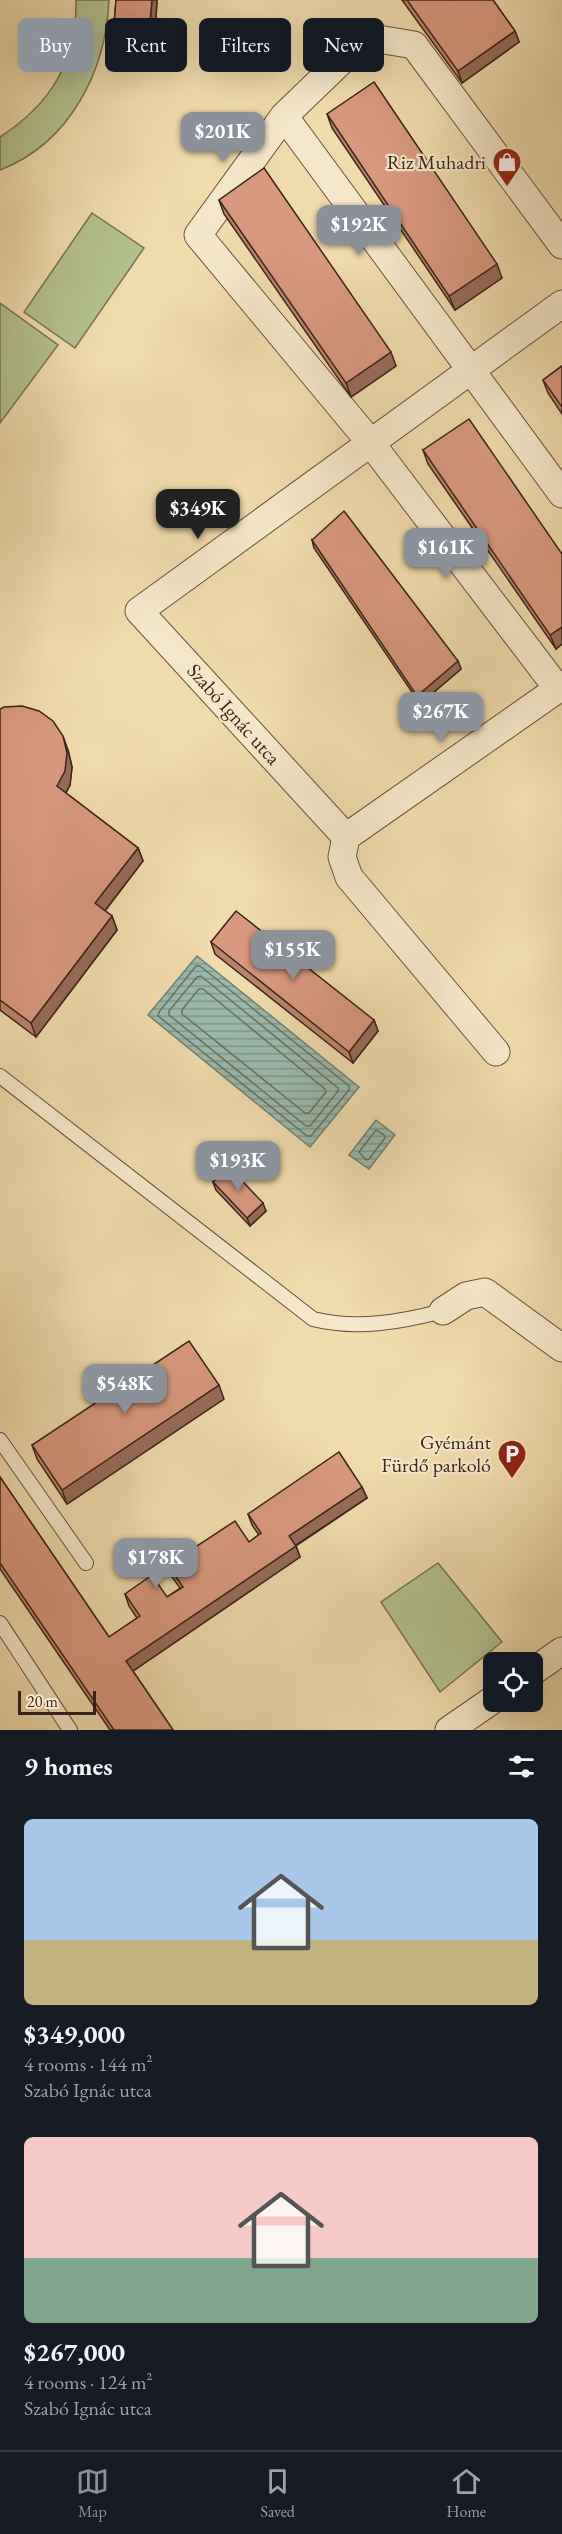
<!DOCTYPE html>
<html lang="en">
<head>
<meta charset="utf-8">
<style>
  :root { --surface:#171b24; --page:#20242c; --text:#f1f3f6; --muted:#9ea1a6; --line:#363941; --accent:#8c9099 }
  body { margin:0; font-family:"EB Garamond",serif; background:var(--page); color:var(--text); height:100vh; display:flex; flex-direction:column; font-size:22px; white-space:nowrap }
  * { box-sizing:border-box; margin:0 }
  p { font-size:20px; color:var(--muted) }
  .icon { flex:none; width:33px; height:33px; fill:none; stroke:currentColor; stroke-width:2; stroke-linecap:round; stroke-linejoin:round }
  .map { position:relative; height:1730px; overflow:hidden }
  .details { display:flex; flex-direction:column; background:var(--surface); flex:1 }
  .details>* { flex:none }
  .top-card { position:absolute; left:18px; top:18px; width:526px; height:54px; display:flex; gap:12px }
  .controls { position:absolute; left:483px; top:1652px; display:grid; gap:12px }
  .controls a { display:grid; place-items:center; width:60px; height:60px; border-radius:9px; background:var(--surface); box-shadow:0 6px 24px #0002; font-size:30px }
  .scale { position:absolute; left:18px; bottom:15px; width:78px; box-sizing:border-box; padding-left:6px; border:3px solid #3a2419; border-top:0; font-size:16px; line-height:21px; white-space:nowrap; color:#3a2419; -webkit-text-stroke:4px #f5e8ca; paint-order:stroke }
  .price { position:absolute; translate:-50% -51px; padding:0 14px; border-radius:12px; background:var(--accent); color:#fff; font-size:20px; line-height:39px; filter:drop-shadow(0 2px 3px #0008) }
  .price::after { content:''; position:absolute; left:50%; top:36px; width:18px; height:14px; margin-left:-9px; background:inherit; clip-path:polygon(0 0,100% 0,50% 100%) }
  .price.current { background:#222; color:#fff }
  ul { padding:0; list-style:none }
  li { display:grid; align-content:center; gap:12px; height:318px; padding:0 24px }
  li span { display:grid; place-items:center; height:186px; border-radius:9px; color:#555 }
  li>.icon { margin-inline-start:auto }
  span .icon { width:108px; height:108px; fill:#fffc; stroke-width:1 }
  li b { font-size:26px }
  h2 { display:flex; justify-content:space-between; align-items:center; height:72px; padding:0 24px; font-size:26px }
  .tag { padding:0 21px; border-radius:9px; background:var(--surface); box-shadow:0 6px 24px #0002; font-size:21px; line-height:54px }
  .tag.current { background:var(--accent); color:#fff }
  .tabs { display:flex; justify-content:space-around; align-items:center; height:84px; border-top:2px solid var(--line); background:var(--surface); font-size:16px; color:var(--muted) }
  .tabs a { display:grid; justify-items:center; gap:3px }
  .tabs .current { color:var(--accent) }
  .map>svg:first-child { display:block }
  .park { fill:#b3c18f; stroke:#767254; stroke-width:1.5 }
  .water { fill:url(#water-rules); stroke:#747f72; stroke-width:1.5 }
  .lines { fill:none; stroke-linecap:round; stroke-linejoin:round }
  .shore { stroke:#6a7064; stroke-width:1.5 }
  .lane-casing { stroke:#68523e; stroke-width:16 }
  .street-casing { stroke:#68523e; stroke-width:29 }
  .lane { stroke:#f5e8ca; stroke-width:14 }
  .street { stroke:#f5e8ca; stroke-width:27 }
  .wall { fill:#ba836d; stroke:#3a2419; stroke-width:1.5 }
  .shaded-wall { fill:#976a59; stroke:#3a2419; stroke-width:1.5 }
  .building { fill:#d8987f; stroke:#3a2419; stroke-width:1.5 }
  .labels { text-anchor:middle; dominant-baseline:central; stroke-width:4.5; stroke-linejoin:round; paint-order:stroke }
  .poi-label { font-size:20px; fill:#3a2419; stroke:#f5e8ca; text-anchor:end }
  .street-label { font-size:20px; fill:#3a2419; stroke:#f5e8ca }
</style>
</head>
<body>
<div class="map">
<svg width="562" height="1730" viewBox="0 0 562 1730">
  <defs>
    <pattern id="water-rules" width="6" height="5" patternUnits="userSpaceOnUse" patternTransform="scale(1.5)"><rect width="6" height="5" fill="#9abbae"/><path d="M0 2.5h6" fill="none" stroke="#7f988d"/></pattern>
  </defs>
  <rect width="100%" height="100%" fill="#f0dbad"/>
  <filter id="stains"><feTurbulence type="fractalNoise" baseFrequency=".00333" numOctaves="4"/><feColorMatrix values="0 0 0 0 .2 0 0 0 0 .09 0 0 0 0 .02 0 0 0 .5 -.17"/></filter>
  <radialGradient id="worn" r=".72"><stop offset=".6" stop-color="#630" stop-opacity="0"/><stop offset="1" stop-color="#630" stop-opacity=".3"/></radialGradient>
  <path class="park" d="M76,0H109C106,71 70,143 0,170V137C51,104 77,61 76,0Z
    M92,213L144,248L75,348L24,312Z
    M0,303L58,345L0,423Z
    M438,1563L502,1642L440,1692L381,1602Z"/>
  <path class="water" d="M197,956L359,1087L310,1147L148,1015Z
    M376,1120L395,1135L369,1169L349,1155Z"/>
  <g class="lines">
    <path class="shore" d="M200,966L349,1086V1090L311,1136H307L158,1016L159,1012L196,966Z
      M201,976L338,1088V1091L310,1126H306L169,1015V1011L197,977Z
      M199,989H203L325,1089L326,1092L309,1113H305L182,1014V1010Z
      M376,1130L384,1135L385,1138L369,1159L366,1160L359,1152Z"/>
    <g class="lane-casing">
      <path id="lane" d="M0,1076L313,1319C356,1330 401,1322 443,1311
        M0,1440L86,1563
        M0,1623L70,1730"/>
    </g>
    <g class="street-casing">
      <path id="street" d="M284,116L562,494
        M558,689L370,442L198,235L284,116L366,37L414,45L562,245
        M346,837L139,611L562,304
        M346,837L342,857L349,877L496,1052
        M346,837L562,686
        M443,1311L466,1296L485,1292L562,1348
        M532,1672L562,1651
        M449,1730L494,1699"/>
    </g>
    <use href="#lane" class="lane"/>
    <use href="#street" class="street"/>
  </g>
  <path class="wall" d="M116,0H157L155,34L119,36L114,25Z
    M402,0H493L515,31L519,42L462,83Z
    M327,114L502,278L455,310L332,128Z
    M219,200L396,366L351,397L224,214Z
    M562,366V414L548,393L543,380Z
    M423,450L562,554V644L556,649L428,464Z
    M312,540L458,661L461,669L420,704L314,548Z
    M0,709L68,750L72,767L70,785L66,793L138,848L143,861L105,911L112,916L117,930L36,1037L0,1010Z
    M211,942L374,1020L378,1031L353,1063L215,954Z
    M213,1182L266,1211L250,1226L216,1190Z
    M224,1399L67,1504L37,1459L32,1445Z
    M0,1477L109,1637L137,1618L129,1606L125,1594L167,1597L180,1588L172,1577L168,1565L249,1542L259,1535L252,1525L248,1514L362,1487L367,1498L296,1546L300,1557L133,1671L173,1730H110L0,1569Z"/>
  <path class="shaded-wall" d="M152,0H157L155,34L150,23Z
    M515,31L519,42L462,83L458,71Z
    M497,264L502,278L455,310L449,296Z
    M391,352L396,366L351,397L346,383Z
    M562,627V644L556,649L550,635Z
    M458,661L461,669L420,704L417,696Z
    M63,736L68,750L72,767L70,785L62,800L57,786Z
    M138,848L143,861L100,917L95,903Z
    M112,916L117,930L36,1037L31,1023Z
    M374,1020L378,1031L353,1063L349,1052Z
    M263,1203L266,1211L250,1226L247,1218Z
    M219,1385L224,1399L67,1504L62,1490Z
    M362,1487L367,1498L293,1547L289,1536Z
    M296,1546L300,1557L130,1673L126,1661Z"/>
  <path class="building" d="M116,0H152L150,23L114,25Z
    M407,0H493L515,31L458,71Z
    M374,82L497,264L449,296L327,114Z
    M264,168L391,352L346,383L219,200Z
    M562,366V407L543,380Z
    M469,419L562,554V627L550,635L423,450Z
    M344,511L458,661L417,696L312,540Z
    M22,706L39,711L53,721L63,736L67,753L65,771L57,786L138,848L95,903L112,916L31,1023L0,1000V709L4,707Z
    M236,911L374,1020L349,1052L211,942Z
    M229,1167L263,1203L247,1218L213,1182Z
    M189,1341L219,1385L62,1490L32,1445Z
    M339,1452L362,1487L289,1536L296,1546L126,1661L173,1730H114L0,1563V1477L109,1637L140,1616L125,1594L152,1575L167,1597L183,1587L168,1565L235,1521L249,1542L261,1533L248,1514Z"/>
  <defs>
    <g id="shop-pin" transform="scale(1.5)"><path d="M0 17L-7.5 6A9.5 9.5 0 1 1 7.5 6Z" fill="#8f2418" stroke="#f5e8ca"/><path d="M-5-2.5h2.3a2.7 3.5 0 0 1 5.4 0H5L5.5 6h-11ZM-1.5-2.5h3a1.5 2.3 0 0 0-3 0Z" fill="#fff"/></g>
    <g id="parking-pin" transform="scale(1.5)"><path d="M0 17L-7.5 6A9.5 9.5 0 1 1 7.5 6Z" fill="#8f2418" stroke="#f5e8ca"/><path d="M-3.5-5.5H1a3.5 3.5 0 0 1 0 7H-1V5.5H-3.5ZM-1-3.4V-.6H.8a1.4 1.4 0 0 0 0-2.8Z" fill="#fff"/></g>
  </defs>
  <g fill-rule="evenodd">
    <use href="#shop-pin" x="507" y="162"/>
    <use href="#parking-pin" x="512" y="1454"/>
  </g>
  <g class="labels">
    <g class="poi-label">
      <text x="486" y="162">Riz Muhadri</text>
      <text x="491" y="1442">Gyémánt<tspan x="491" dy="23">Fürdő parkoló</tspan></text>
    </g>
    <g class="street-label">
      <text transform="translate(234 714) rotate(48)">Szabó Ignác utca</text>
    </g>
  </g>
  <rect width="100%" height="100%" filter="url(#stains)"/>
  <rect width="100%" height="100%" fill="url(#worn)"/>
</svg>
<div class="controls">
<a><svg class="icon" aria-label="locate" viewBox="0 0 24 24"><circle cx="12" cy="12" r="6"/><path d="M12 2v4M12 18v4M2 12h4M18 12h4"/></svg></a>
</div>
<div class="scale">20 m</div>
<b class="price" style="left:223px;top:163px">$201K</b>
<b class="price" style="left:359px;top:256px">$192K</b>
<b class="price current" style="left:198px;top:540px">$349K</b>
<b class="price" style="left:446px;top:579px">$161K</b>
<b class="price" style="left:441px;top:743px">$267K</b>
<b class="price" style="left:293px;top:981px">$155K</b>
<b class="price" style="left:238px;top:1192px">$193K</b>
<b class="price" style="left:125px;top:1415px">$548K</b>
<b class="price" style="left:156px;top:1589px">$178K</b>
<div class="top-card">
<a class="tag current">Buy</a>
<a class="tag">Rent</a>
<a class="tag">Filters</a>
<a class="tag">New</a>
</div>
</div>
<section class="details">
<h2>9 homes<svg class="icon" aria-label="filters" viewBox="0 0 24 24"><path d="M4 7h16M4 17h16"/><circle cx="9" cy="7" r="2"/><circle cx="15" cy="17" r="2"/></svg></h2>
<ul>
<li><span style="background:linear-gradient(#a9c7e8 65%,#c2b280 0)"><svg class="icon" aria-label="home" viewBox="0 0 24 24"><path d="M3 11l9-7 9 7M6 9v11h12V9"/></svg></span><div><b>$349,000</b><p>4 rooms · 144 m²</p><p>Szabó Ignác utca</p></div></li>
<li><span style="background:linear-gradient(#f6c9c9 65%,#7fa58c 0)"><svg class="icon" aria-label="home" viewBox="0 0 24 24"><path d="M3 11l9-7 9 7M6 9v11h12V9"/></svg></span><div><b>$267,000</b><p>4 rooms · 124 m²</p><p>Szabó Ignác utca</p></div></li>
</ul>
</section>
<nav class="tabs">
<a class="current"><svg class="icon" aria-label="map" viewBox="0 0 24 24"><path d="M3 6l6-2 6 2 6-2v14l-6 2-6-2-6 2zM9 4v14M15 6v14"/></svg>Map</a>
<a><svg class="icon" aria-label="saved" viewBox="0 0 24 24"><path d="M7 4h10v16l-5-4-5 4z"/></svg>Saved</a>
<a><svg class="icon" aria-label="home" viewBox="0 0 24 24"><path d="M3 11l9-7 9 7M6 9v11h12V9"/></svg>Home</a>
</nav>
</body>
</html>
